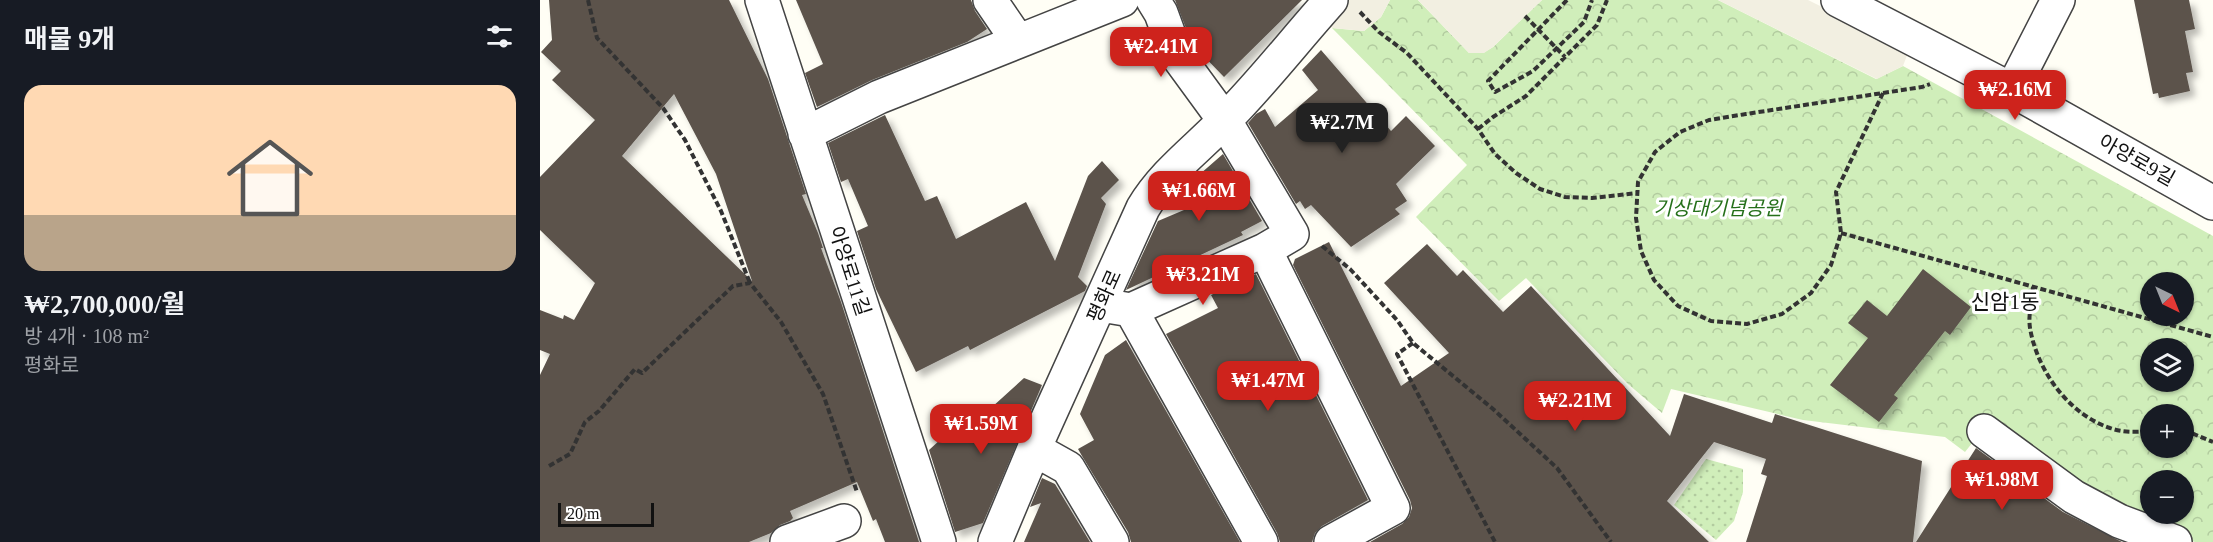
<!DOCTYPE html>
<html lang="ko">
<head>
<meta charset="utf-8">
<style>
  :root { --surface:#171b24; --page:#20242c; --text:#f1f3f6; --muted:#9ea1a6; --line:#363941; --accent:#ce231c }
  body { margin:0; font-family:"Times New Roman","Noto Sans KR",serif; background:var(--page); color:var(--text); height:100vh; display:flex; flex-direction:column; font-size:22px; white-space:nowrap }
  * { box-sizing:border-box; margin:0 }
  p { font-size:20px; color:var(--muted) }
  .icon { flex:none; width:33px; height:33px; fill:none; stroke:currentColor; stroke-width:2; stroke-linecap:round; stroke-linejoin:round }
  .map { position:relative; flex:1; overflow:hidden }
  .details { display:flex; flex-direction:column; background:var(--surface); width:540px }
  .details>* { flex:none }
  .needle { width:39px; rotate:137deg }
  .tools { position:absolute; left:1600px; top:272px; display:grid; gap:12px }
  .tools a { display:grid; place-items:center; width:54px; height:54px; border-radius:50%; background:var(--surface); box-shadow:0 2px 4px #0004; font-size:30px }
  .scale { position:absolute; left:18px; bottom:15px; width:96px; box-sizing:border-box; padding-left:6px; border:3px solid #111; border-top:0; font-size:16px; line-height:21px; white-space:nowrap; color:#111; -webkit-text-stroke:4px #fff; paint-order:stroke }
  .price { position:absolute; translate:-50% -51px; padding:0 14px; border-radius:12px; background:var(--accent); color:#fff; font-size:20px; line-height:39px; filter:drop-shadow(0 2px 3px #0008) }
  .price::after { content:''; position:absolute; left:50%; top:36px; width:18px; height:14px; margin-left:-9px; background:inherit; clip-path:polygon(0 0,100% 0,50% 100%) }
  .price.active { background:#222; color:#fff }
  ul { padding:0; list-style:none }
  li { display:grid; align-content:center; gap:12px; height:318px; padding:0 24px }
  li+li { border-top:2px solid var(--line) }
  li span { display:grid; place-items:center; height:186px; border-radius:18px; color:#555 }
  li>.icon { margin-inline-start:auto }
  span .icon { width:108px; height:108px; fill:#fffc; stroke-width:1 }
  li b { font-size:26px }
  h2 { display:flex; justify-content:space-between; align-items:center; height:72px; padding:0 24px; font-size:26px }
  main { display:flex; flex:1; min-height:0 }
  .map>svg:first-child { display:block }
  .grass { fill:url(#grass-dots) }
  .park { fill:url(#park-crowns); fill-rule:evenodd }
  .plaza { fill:#f2efe1 }
  .building { fill:#5b534c; fill-rule:evenodd; filter:url(#shadow) }
  .lines { fill:none; stroke-linecap:round; stroke-linejoin:round }
  .minor-casing { stroke:#444; stroke-width:36 }
  .path { stroke:#333; stroke-width:4; stroke-dasharray:6 3; stroke-linecap:butt }
  .minor { stroke:#fff; stroke-width:33 }
  .labels { text-anchor:middle; dominant-baseline:central; stroke-width:6; stroke-linejoin:round; paint-order:stroke }
  .street-label { font-size:20px; fill:#111; stroke:#fff }
  .park-label { font-size:20px; font-style:italic; fill:#25701a; stroke:#fff }
  .neighbourhood-label { font-size:21px; fill:#111; stroke:#fff }
</style>
</head>
<body>
<main>
<section class="details">
<h2>매물 9개<svg class="icon" aria-label="filters" viewBox="0 0 24 24"><path d="M4 7h16M4 17h16"/><circle cx="9" cy="7" r="2"/><circle cx="15" cy="17" r="2"/></svg></h2>
<ul>
<li><span style="background:linear-gradient(#ffd9b3 70%,#b9a48a 0)"><svg class="icon" aria-label="home" viewBox="0 0 24 24"><path d="M3 11l9-7 9 7M6 9v11h12V9"/></svg></span><div><b>₩2,700,000/월</b><p>방 4개 · 108 m²</p><p>평화로</p></div></li>
</ul>
</section>
<div class="map">
<svg width="1673" height="542" viewBox="0 0 1673 542">
  <defs>
    <pattern id="grass-dots" width="8" height="8" patternUnits="userSpaceOnUse" patternTransform="scale(1.5)"><rect width="8" height="8" fill="#d0eeba"/><path d="M2 2h.1M6 6h.1" fill="none" stroke="#b2cb9f" stroke-width="1.8" stroke-linecap="round"/></pattern>
    <pattern id="park-crowns" width="20" height="18" patternUnits="userSpaceOnUse" patternTransform="scale(1.5)"><rect width="20" height="18" fill="#d0eeba"/><path d="M2 6a3 3 0 1 1 6 0M12 15a3 3 0 1 1 6 0" fill="none" stroke="#b2cb9f"/></pattern>
    <filter id="shadow"><feDropShadow dx="5.5" dy="5.5" stdDeviation="3" flood-color="#0004"/></filter>
  </defs>
  <rect width="100%" height="100%" fill="#fffef5"/>
  <path class="grass" d="M1166,459L1203,469V492L1194,521L1176,540L1134,505Z"/>
  <path class="park" d="M850,0H878L929,53H943L953,47L1002,0H1178L1336,79L1363,66L1673,236V542H1655L1580,519L1444,428L1425,452L1405,437L1263,420L1131,389L1122,413L1088,384L986,278L959,301L876,217L927,165L792,28L824,31L841,17ZM1611,282H1644V315H1611ZM1611,348H1644V381H1611ZM1611,414H1644V447H1611ZM1611,480H1644V513H1611Z"/>
  <path class="plaza" d="M807,0H850L841,17L824,31L792,28L785,20Z
    M878,0H1002L953,47L944,53H929Z
    M1178,0H1268L1369,50L1363,66L1337,79Z"/>
  <path class="building" d="M9,0H189L228,79L266,194L262,195L278,233L283,248H281L301,302L379,542H345L336,519L333,521L317,482L250,511L253,518L250,521L240,525L231,533L209,542H0V375L10,354L0,350V310L23,319L24,315L34,320L55,283L0,230V177L55,120L12,80L21,71L1,52L12,40ZM134,94L176,174L212,281L82,156Z
    M256,0H431L435,11L447,29L427,42L332,80L277,107L265,73L283,64Z
    M635,0H762L684,77L652,44Z
    M1594,0H1649L1655,29L1645,31L1653,72L1646,73L1650,91L1619,98L1618,93L1613,94Z
    M781,50L851,131L866,116L895,146L856,184L867,201L855,209L860,214L811,247L771,205L765,209L760,201L756,204L708,123L716,114L725,109L735,127L778,90L762,70Z
    M345,115L385,201L397,196L416,239L486,202L515,261L548,176L562,161L579,180L561,198L566,204L538,277L547,286L545,291L430,350L428,346L376,372L336,289L317,231L328,226L308,179L301,182L288,143Z
    M683,154L722,221L701,232L703,235L586,290L618,221L644,210L639,200L648,195L644,188Z
    M789,242L861,386L909,353L844,283L887,244L917,276L923,270L963,312L991,286L1130,436L1144,394L1232,423L1235,414L1382,461L1373,542H1206L1227,476L1221,474L1226,459L1174,442L1127,501L1169,542H830L862,524L869,517L872,508L870,500L753,265L755,259Z
    M1383,269L1431,307L1410,335L1405,331L1354,395L1358,398L1339,422L1290,385L1328,338L1308,323L1327,300L1347,316Z
    M716,274L828,500L782,526L775,533L772,542H740L737,533L626,334L678,308L671,295Z
    M586,340L700,542H591L588,532L542,456L538,449L554,440L540,414L565,355Z
    M484,378L502,385L443,523L415,532L389,450L437,406L441,417Z
    M1436,448L1523,512L1582,542H1376Z
    M502,478L515,484L550,542H484L501,503L490,507Z"/>
  <g class="lines">
    <g class="minor-casing">
      <path id="minor" d="M222,0L399,542
        M450,0L478,41
        M1298,0L1472,90L1673,203
        M1472,90L1518,0
        M265,134L339,97L582,0
        M725,250L853,508L791,542
        M561,305L591,310L725,250L752,234L685,121L636,54L621,13L613,0
        M591,310L721,542
        M1444,431L1534,497L1579,521L1635,542
        M494,449L528,468L572,542
        M247,542L304,521
        M455,542L494,449L603,208C624,173 656,150 684,121C722,83 755,40 791,0"/>
    </g>
    <path class="path" d="M48,0L57,38L123,108L145,140L181,211L210,283
      M1027,0L948,81L955,92L993,71L1044,22L1052,0
      M820,12L839,32L867,53L938,129L955,154L976,173L1000,189L1025,197L1052,198L1097,193
      M985,16L1025,57
      M1343,93L1296,192L1301,233L1291,265L1271,293L1242,314L1207,324L1171,321L1138,306L1114,280L1101,251L1096,218L1098,182L1115,152L1140,132L1169,120L1206,114L1382,87L1390,84
      M938,129L953,117L986,96L1057,25L1067,0
      M1301,233L1673,337
      M782,246L810,269L857,320L873,343L953,409L1017,468L1071,542
      M1493,287C1492,299 1488,315 1490,328C1497,370 1528,414 1570,428C1583,433 1598,432 1611,431
      M873,343L857,354L955,542
      M1644,430L1673,442
      M9,466L30,454L45,422L59,411L95,369L102,373L193,286L210,283L241,322L283,394L317,492"/>
    <use href="#minor" class="minor"/>
  </g>
  <g class="labels">
    <g class="street-label">
      <text transform="translate(1597 160) rotate(29)">아양로9길</text>
      <text transform="translate(310 271) rotate(72)">아양로11길</text>
      <text transform="translate(564 296) rotate(-66)">평화로</text>
    </g>
    <g class="park-label">
      <text x="1178" y="208">기상대기념공원</text>
    </g>
    <g class="neighbourhood-label">
      <text x="1465" y="302">신암1동</text>
    </g>
  </g>
</svg>
<div class="tools">
<a><svg class="needle" viewBox="-14 -14 28 28"><path d="M0-13l5 13h-10z" fill="#e53935"/><path d="M0 13l5-13h-10z" fill="#9ea1a6"/></svg></a>
<a><svg class="icon" aria-label="layers" viewBox="0 0 24 24"><path d="M12 4l9 5-9 5-9-5zM3 14l9 5 9-5"/></svg></a>
<a>+</a>
<a>−</a>
</div>
<div class="scale">20 m</div>
<b class="price" style="left:621px;top:78px">₩2.41M</b>
<b class="price" style="left:1475px;top:121px">₩2.16M</b>
<b class="price active" style="left:802px;top:154px">₩2.7M</b>
<b class="price" style="left:659px;top:222px">₩1.66M</b>
<b class="price" style="left:663px;top:306px">₩3.21M</b>
<b class="price" style="left:728px;top:412px">₩1.47M</b>
<b class="price" style="left:1035px;top:432px">₩2.21M</b>
<b class="price" style="left:441px;top:455px">₩1.59M</b>
<b class="price" style="left:1462px;top:511px">₩1.98M</b>
</div>
</main>
</body>
</html>
